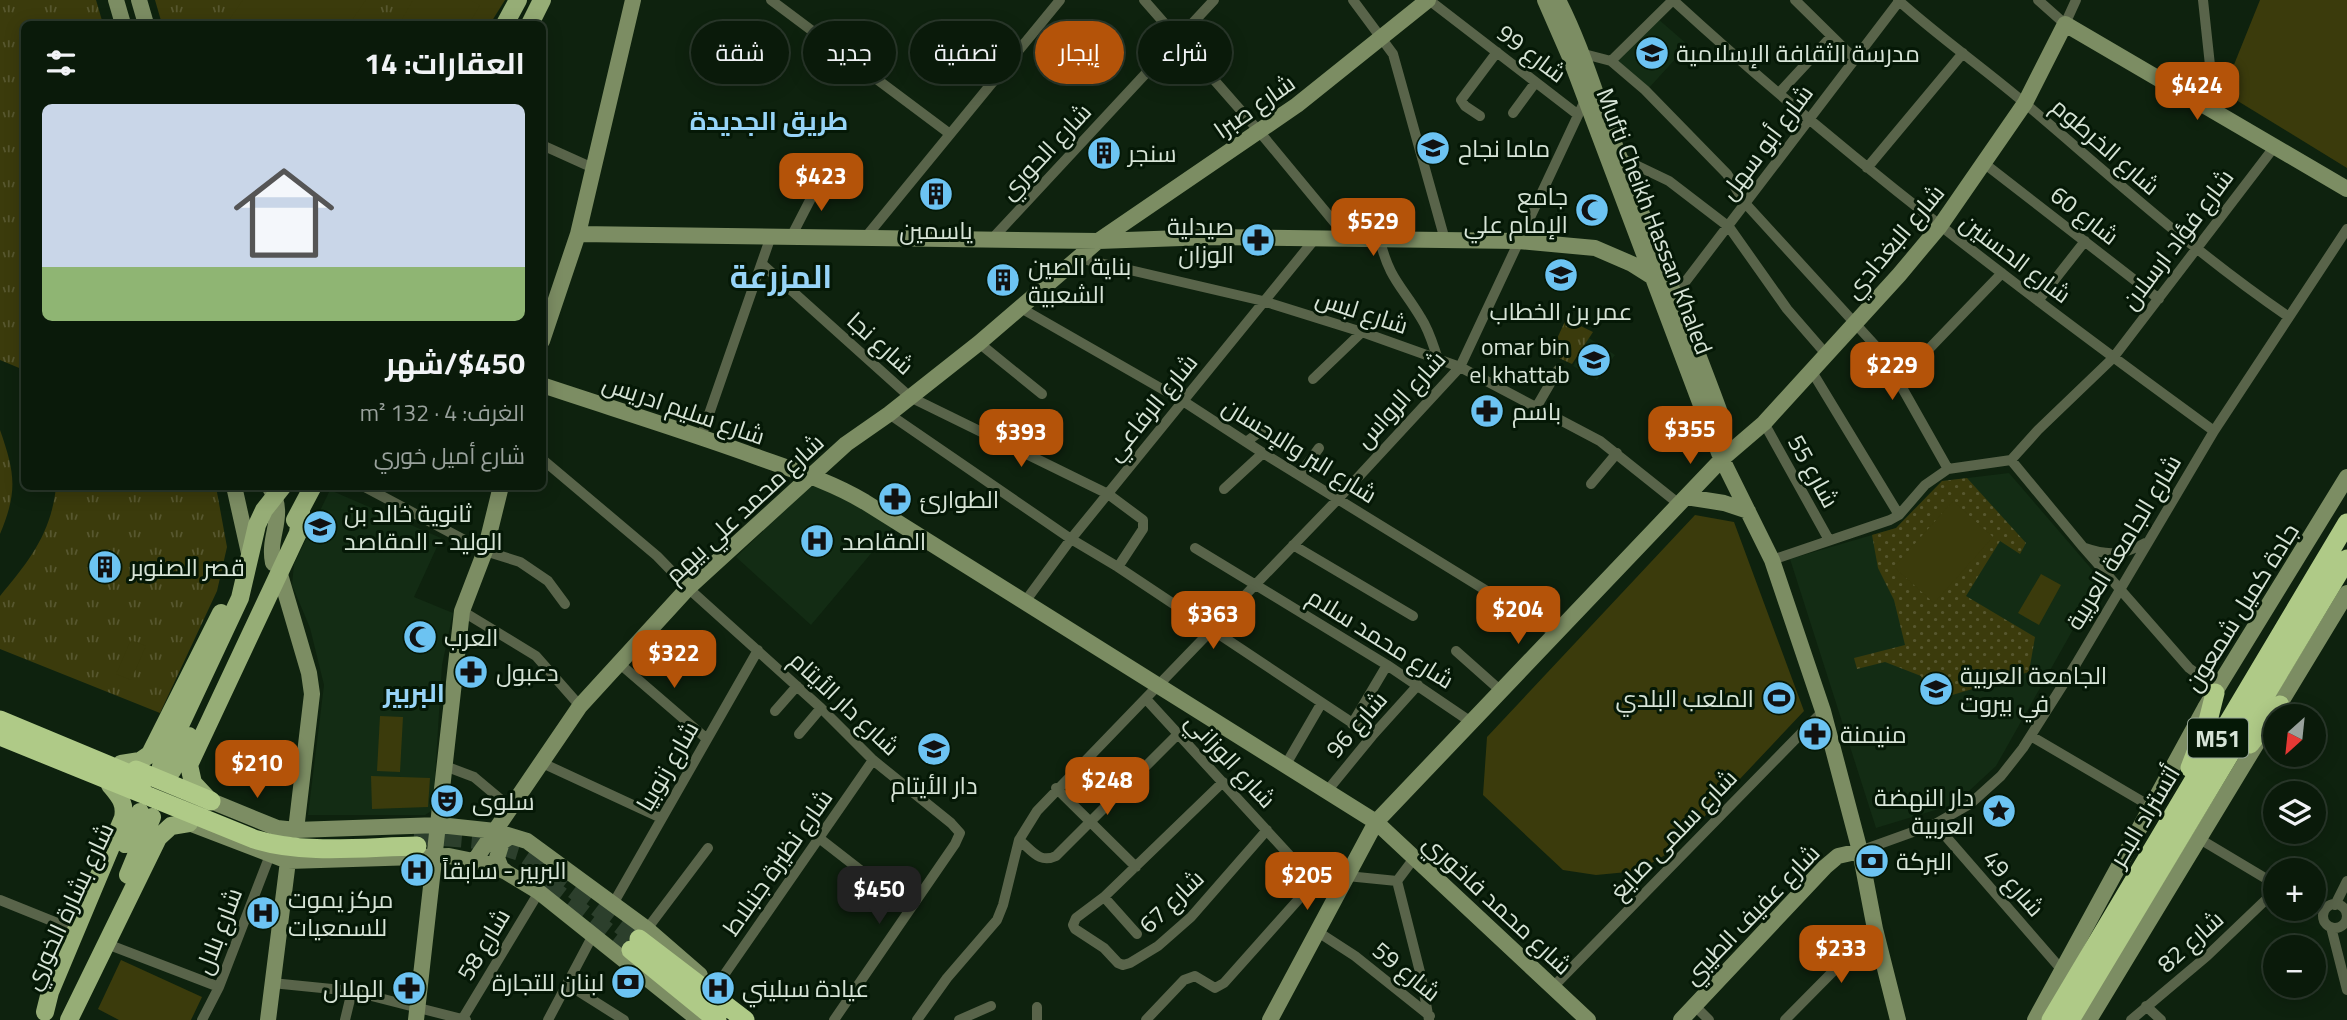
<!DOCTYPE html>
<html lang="ar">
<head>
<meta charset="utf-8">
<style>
  :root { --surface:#0a1a0a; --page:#132313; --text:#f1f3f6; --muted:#99a19c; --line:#2a382b; --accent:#b45309 }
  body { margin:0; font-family:"Titillium Web",Cairo,sans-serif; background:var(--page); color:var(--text); direction:rtl; height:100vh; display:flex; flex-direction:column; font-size:26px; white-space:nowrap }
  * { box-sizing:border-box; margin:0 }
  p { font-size:23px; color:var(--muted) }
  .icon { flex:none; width:38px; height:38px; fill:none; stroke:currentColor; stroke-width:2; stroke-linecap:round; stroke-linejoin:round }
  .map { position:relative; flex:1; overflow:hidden; direction:ltr }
  .panel { position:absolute; left:21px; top:21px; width:525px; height:469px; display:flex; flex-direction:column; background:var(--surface); border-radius:10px; box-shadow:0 4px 18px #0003,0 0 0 2px var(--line); direction:rtl }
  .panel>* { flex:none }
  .banner { position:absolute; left:567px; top:21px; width:665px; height:63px; direction:rtl; display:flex; gap:14px }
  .needle { width:46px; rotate:207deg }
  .controls { position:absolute; left:2263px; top:704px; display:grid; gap:14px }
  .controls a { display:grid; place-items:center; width:63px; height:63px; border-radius:50%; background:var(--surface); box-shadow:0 4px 18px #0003,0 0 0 2px var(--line); font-size:35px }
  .price { position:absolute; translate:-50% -60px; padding:0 16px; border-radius:14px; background:var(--accent); color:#fff; font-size:23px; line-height:46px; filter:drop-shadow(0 2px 4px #0008) }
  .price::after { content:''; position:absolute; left:50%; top:42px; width:21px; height:16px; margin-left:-10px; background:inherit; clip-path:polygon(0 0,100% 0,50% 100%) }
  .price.on { background:#222; color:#fff }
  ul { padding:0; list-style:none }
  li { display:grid; align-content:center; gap:14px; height:371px; padding:0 21px }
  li+li { border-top:2px solid var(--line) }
  li span { display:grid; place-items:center; height:217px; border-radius:10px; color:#555 }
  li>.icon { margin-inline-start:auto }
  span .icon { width:126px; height:126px; fill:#fffc; stroke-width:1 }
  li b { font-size:30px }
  h2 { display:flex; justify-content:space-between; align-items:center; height:84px; padding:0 21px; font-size:30px }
  .pill { padding:0 24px; border-radius:32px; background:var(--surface); box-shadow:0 4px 18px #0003,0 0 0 2px var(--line); font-size:24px; line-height:63px }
  .pill.on { background:var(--accent); color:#fff }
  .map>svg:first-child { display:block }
  .built { fill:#132c14 }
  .grass { fill:url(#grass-dots) }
  .park { fill:url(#park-tufts) }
  .pitch { fill:#3b3b0c }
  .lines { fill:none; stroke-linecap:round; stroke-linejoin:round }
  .highway-tunnel { stroke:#2c3f2c; stroke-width:19; stroke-dasharray:19 10; stroke-linecap:butt }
  .street { stroke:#59644a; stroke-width:10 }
  .secondary { stroke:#7c8d63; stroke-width:16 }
  .primary { stroke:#96ad76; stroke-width:18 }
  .highway { stroke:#afca87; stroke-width:19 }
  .labels { text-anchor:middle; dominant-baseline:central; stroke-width:6; stroke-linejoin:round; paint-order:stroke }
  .shield { fill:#051806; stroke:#98a798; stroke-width:2 }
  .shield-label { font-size:23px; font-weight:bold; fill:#d7e4d7 }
  .street-label { font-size:24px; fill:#d7e4d7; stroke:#051806 }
  .poi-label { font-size:24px; fill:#d7e4d7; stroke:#051806; text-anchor:start }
  .neighbourhood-label { font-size:26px; font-weight:bold; fill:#97d4f8; stroke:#051806 }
  .district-label { font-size:32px; font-weight:bold; fill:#97d4f8; stroke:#051806 }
</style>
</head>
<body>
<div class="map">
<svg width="2347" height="1020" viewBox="0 0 2347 1020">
  <defs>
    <pattern id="grass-dots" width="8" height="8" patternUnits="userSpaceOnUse" patternTransform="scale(1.75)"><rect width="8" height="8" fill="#3b3b0c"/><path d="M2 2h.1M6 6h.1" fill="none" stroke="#57572f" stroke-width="1.8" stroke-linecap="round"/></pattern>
    <pattern id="park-tufts" width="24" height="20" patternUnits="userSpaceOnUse" patternTransform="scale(1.75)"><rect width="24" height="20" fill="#3b3b0c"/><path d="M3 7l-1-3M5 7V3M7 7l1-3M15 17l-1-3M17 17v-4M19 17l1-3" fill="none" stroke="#57572f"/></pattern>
  </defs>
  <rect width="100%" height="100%" fill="#0e220e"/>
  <path class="built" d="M1657,18L1688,45L1648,89L1615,61Z
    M1589,338L1615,355L1597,380L1573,366Z
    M2009,473L2101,580L1996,766L1955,804L1876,828L1790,559L1896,528L1942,481Z
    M815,485L895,525L811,625L736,557L806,490Z
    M330,490L441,538L414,597L453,613L442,665L433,810L425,815H308L324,685L310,628L292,585L294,564Z"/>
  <path class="grass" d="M1967,478L2026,543L2020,554L2000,541L1966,596L2035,637L2029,672L1929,702L1921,676L1885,662L1857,669L1854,658L1905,645L1894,600L1878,568L1872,535L1896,528L1942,481Z"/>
  <path class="park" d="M0,0H96L103,24H24V370L0,360Z
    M155,0H505L490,24H162Z
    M1566,319L1593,332L1572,364L1550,354Z
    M0,430C15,473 18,491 0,534Z
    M56,487H216L227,547L217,591L160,713L0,649V596C29,561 51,534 56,487Z"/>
  <path class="pitch" d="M243,0H366L349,24H226Z
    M413,0H470L480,5L469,24H408L401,21Z
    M2260,0H2347V168L2223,92Z
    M1953,501L1993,537L1934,603L1894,567Z
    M1695,515L1734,522L1804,711L1672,851L1638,871L1596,875L1563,870L1483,795L1487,737Z
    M2041,574L2061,585L2039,625L2018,613Z
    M131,640L146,646L131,680L116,674Z
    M380,716L403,717L400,772L377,771Z
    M371,776L430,778L428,807L372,809Z
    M121,960L202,997L191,1020H119L98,1009Z"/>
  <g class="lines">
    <path class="highway-tunnel" d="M414,834L483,840L522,852L547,869L639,939
      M523,867L631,950"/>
    <path class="street" d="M771,0L950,134
      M1144,0L1258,130L1349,240
      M1353,0L1393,54L1445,240
      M1429,0L1577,114
      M1673,0C1843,156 2027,295 2214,431
      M1795,0L1855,59
      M1898,0C1939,37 1985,69 2027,105C2113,178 2195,253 2289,317
      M2038,0L2065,24L2076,0
      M2203,0L2215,112
      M1584,54L1611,61L1645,90L1727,174L1745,203L1883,354L1948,469
      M1611,61L1673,0
      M1779,93L1830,38
      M1513,113L1535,83
      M1480,116L1465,106L1461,100L1497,52
      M542,145L593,168
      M1621,158L1669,181L1729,227L1787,309L1826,354
      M1985,164L2159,299
      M1867,168L1963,53
      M791,237L823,175
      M865,238L1060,0
      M992,239L1214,0
      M1380,240C1389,279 1402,286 1421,318C1429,330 1433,345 1438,359
      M1078,258L1263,301L1362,332L1460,367L1600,441L1679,504
      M762,264L910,397L1108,494L1143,520V529L1118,567
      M1673,298L1900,0
      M2038,301L2085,241
      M1019,307L1183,401L1263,453L1555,633
      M979,343L1042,394
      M1811,370L1899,515
      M1313,379L1362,332
      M1898,381L2002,273
      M1537,406L1558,370
      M889,414L1071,539L1118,567L1372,736
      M1764,423L1829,540
      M701,437L771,236
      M1246,442L1261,431
      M542,459L657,556L688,588L821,708L873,760L951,823L960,833L955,844L834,1020
      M2011,460L2083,547L2189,668L2218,689
      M1300,474L1319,448
      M1591,484L1617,453
      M363,486L485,551L520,562L548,581L565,604
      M1224,489L1263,453
      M1293,545L1413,616
      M1195,548L1387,665L1471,722
      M2085,548C2108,556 2124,555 2145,543
      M1772,560L1890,520L1899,515L1925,485L1948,469L2011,460L2038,430L2113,358L2275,146
      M1024,603L1071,539L1314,240
      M462,611L536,656L580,706
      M1456,651L1501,691
      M620,664L707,739
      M1146,699L1314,882C1328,867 1330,868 1350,871
      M775,711L797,686
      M1352,724L1387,665
      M799,734L821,708
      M2031,736L2150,806
      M540,762L661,818
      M445,766L474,777L511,808
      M1285,766L1321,704
      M1223,782L1104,897L1076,918L1073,925L1075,929L1104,948L1118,963L1123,965L1130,963L1158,946L1191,917L1267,830
      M1056,788L1136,867
      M1327,791L1372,736L1418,685
      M1935,824L2061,969
      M819,838L864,873
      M2198,838L2275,884
      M1019,840C1032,850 1039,864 1056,856L1178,734
      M1860,851L1935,824L1970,804L2001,776L2023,748L2076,664L2214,431L2347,229
      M1415,857L1397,881L1421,976L1429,1020
      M1347,876L1397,881
      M1104,897L1137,934
      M0,900L77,931
      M613,904L758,650
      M2323 916a12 12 0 1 1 24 0a12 12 0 1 1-24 0Z
      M2335,905L2347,881
      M2331,927L2347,990
      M647,929L708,848
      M1318,932L1355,956L1430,1016
      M107,944L219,987
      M272,983L352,991L466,1020
      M567,984L624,1020
      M1553,987L1823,711
      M715,988L873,760
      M1694,1005L1709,1020
      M2146,1006L2161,1020
      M463,1018L539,892
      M202,1020L219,987L270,855
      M345,1020L352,991
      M548,1020L593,935
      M917,1020L947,978L997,920L1003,905L1019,840L1037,811L1338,499L1460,367L1587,96
      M959,1020L991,1006
      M1037,1020V1007
      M1146,1020L1184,980L1195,976L1215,988L1224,983L1314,882
      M1785,1020L1875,929
      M2131,1020L2207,956L2275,891"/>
    <path class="secondary" d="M116,0L123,24
      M139,0L146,24
      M1545,0L1569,55L1719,453L1772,560L1823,711L1860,851L1875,929L1898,1020
      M1558,0C1581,45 1593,88 1611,135C1646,227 1685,317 1719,410L1724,424L1722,457
      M578,234L1098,241L1210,237L1518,241L1595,248L1632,264L1651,276L1668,274
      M542,341L578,234L633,0
      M542,385C611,408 679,429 746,453C787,468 828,480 865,502L1376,822L1588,1020
      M234,486L249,553
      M269,486C288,516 267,534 273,563
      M1686,497L1724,503L1748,511
      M279,571L309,673L312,694L296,830
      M2273,715L2347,593
      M211,801L277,828L296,830L439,825L495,831L527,841L647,929L700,975
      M189,823L288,861L449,856L488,864L506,872L539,892L699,1020
      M475,860L580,706L688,588L846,444L889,414L979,343L1098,241L1297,105L1428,0
      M506,872L501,868L497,858L502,842L511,836
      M268,1020L288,861
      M416,1020L462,611L485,551L501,486
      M1270,1020L1376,822L1722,459L1764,423L1899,275L1940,226L2025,103L2065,24L2347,189
      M1681,1020L1825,867L1838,856L1860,851
      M2035,1020L2205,708L2347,477
      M2089,1020L2260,738"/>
    <path class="primary" d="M505,24L518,0
      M530,24L542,0
      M295,520L313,486
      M121,764L140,761L150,754L221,613
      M161,766L240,598L257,525L264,510L283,486
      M172,771L189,736
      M208,799L193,783L189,765L298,533L301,511
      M125,844L140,812
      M128,875L152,817
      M45,1012L50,992L123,818C126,803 119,796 110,785
      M69,1020L158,838L171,826L189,823"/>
    <path class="highway" d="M0,720L144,780
      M0,736L254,839C306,855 363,847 417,846
      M2250,744L2280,705
      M2190,768L2208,721L2215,693
      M136,770L211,801
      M639,939L745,1020
      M631,950L717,1020
      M2051,1020L2347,523
      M2070,1020L2347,559"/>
  </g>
  <defs>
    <g id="school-disc" transform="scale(1.75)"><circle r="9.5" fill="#6cc3f2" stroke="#051806"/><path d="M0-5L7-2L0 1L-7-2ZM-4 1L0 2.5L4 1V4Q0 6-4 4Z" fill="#111"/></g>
    <g id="building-disc" transform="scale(1.75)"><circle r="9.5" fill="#6cc3f2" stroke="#051806"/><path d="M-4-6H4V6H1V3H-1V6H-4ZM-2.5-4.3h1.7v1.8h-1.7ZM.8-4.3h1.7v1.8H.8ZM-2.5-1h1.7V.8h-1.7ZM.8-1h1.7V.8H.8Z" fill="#111"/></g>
    <g id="mosque-disc" transform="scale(1.75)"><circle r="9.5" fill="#6cc3f2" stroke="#051806"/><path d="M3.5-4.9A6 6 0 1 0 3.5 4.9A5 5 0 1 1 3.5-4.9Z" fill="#111"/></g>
    <g id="pharmacy-disc" transform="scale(1.75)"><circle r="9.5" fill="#6cc3f2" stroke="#051806"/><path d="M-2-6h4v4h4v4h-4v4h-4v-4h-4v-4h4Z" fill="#111"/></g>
    <g id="hospital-disc" transform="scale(1.75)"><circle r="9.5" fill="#6cc3f2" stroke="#051806"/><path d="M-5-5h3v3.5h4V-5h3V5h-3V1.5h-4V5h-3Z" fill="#111"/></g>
    <g id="university-disc" transform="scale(1.75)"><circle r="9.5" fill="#6cc3f2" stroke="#051806"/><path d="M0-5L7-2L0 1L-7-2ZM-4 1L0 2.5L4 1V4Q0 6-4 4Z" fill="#111"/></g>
    <g id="stadium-disc" transform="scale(1.75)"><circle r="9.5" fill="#6cc3f2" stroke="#051806"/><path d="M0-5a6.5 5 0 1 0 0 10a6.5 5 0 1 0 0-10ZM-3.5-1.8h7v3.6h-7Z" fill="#111"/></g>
    <g id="theatre-disc" transform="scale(1.75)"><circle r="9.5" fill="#6cc3f2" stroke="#051806"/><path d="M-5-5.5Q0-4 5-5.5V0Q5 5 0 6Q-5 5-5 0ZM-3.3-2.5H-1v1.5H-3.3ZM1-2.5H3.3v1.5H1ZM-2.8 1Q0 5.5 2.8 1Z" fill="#111"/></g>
    <g id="sight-disc" transform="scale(1.75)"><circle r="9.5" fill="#6cc3f2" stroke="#051806"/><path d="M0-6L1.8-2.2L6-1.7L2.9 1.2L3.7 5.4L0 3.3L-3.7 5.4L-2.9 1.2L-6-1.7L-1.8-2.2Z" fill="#111"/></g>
    <g id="bank-disc" transform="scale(1.75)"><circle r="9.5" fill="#6cc3f2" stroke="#051806"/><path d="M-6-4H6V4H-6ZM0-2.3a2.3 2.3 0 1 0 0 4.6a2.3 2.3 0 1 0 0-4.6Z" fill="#111"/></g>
  </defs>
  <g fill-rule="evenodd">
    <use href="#school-disc" x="1652" y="53"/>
    <use href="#school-disc" x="1433" y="148"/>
    <use href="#building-disc" x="1104" y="153"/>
    <use href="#building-disc" x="936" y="194"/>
    <use href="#mosque-disc" x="1592" y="210"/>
    <use href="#pharmacy-disc" x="1258" y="240"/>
    <use href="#school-disc" x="1561" y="275"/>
    <use href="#building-disc" x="1003" y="280"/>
    <use href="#school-disc" x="1594" y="360"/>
    <use href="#pharmacy-disc" x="1487" y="411"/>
    <use href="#pharmacy-disc" x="895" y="499"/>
    <use href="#school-disc" x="320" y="527"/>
    <use href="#hospital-disc" x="817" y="541"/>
    <use href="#building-disc" x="105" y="567"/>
    <use href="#mosque-disc" x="420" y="637"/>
    <use href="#pharmacy-disc" x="471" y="672"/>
    <use href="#university-disc" x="1936" y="689"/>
    <use href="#stadium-disc" x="1779" y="698"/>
    <use href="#pharmacy-disc" x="1815" y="734"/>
    <use href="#school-disc" x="934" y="749"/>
    <use href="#theatre-disc" x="447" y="801"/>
    <use href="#sight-disc" x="1999" y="811"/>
    <use href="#bank-disc" x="1872" y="861"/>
    <use href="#hospital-disc" x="417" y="870"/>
    <use href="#hospital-disc" x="263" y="913"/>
    <use href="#bank-disc" x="628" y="982"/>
    <use href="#pharmacy-disc" x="409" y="988"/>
    <use href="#hospital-disc" x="718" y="988"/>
  </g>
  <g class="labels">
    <rect class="shield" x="2188" y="718.5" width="60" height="39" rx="5"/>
    <g class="shield-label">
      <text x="2218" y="738">M51</text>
    </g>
    <g class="street-label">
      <text transform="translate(1532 53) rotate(37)">شارع 99</text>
      <text transform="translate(1254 106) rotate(-35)">شارع صبرا</text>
      <text transform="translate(1766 142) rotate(-53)">شارع أبو سهل</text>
      <text transform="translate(2106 146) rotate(41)">شارع الخرطوم</text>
      <text transform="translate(1045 151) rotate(-47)">شارع الحوري</text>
      <text transform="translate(2085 215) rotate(38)">شارع 60</text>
      <text transform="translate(1655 221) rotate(69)">Mufti Cheikh Hassan Khaled</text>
      <text transform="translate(2177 239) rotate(-53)">شارع فؤاد ارسلان</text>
      <text transform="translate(1894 241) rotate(-50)">شارع البغدادي</text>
      <text transform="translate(2016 258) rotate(37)">شارع الحسنين</text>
      <text transform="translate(1362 311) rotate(18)">شارع لبس</text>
      <text transform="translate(881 343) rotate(42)">شارع نجا</text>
      <text transform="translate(1400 399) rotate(-48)">شارع الرواس</text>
      <text transform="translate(1151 407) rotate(-51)">شارع الرفاعي</text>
      <text transform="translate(684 409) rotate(19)">شارع سليم ادريس</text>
      <text transform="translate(1300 450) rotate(32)">شارع البر والإحسان</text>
      <text transform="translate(1814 471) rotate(61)">شارع 55</text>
      <text transform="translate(744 508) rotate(-43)">شارع محمد علي بيهم</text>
      <text transform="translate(2123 542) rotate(-59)">شارع الجامعة العربية</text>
      <text transform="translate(2241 607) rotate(-58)">جادة كميل شمعون</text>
      <text transform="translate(1381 638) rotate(32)">شارع محمد سلام</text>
      <text transform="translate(845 703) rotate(43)">شارع دار الأيتام</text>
      <text transform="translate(1356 724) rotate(-49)">شارع 96</text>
      <text transform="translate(1231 760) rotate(47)">شارع الوزاني</text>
      <text transform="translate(667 766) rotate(-60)">شارع زنوبيا</text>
      <text transform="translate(2144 816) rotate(-59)">أتستراد البحر</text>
      <text transform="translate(1673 834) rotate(-46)">شارع سلمى صايغ</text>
      <text transform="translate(777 862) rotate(-55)">شارع نظيرة جنبلاط</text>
      <text transform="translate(2014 883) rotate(49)">شارع 49</text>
      <text transform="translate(1171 901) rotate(-44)">شارع 67</text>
      <text transform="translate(1498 904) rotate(43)">شارع محمد فاخوري</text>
      <text transform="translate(68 906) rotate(-65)">شارع بشارة الخوري</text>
      <text transform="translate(1751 914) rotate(-46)">شارع عفيف الطيبي</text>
      <text transform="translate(218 931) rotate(-69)">شارع بلال</text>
      <text transform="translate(2190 941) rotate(-42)">شارع 82</text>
      <text transform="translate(483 944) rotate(-59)">شارع 58</text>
      <text transform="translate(1407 971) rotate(39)">شارع 59</text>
    </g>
    <g class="poi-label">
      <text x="1676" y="53">مدرسة الثقافة الإسلامية</text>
      <text x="1458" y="148">ماما نجاح</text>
      <text x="1128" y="153">سنجر</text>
      <text x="1568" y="196" text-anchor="end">جامع<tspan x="1568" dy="28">الإمام علي</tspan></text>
      <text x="1234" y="226" text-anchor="end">صيدلية<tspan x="1234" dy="28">الوزان</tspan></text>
      <text x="936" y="230" text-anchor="middle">ياسمين</text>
      <text x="1028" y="266">بناية الصين<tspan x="1028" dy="28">الشعبية</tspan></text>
      <text x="1561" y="311" text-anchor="middle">عمر بن الخطاب</text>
      <text x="1570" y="346" text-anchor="end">omar bin<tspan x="1570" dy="28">el khattab</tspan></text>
      <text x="1512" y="411">باسم</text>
      <text x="920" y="499">الطوارئ</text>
      <text x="344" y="513">ثانوية خالد بن<tspan x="344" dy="28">الوليد - المقاصد</tspan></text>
      <text x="842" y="541">المقاصد</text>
      <text x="130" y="567">قصر الصنوبر</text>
      <text x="444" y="637">العرب</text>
      <text x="496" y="672">دعبول</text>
      <text x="1960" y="675">الجامعة العربية<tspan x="1960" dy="28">في بيروت</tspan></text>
      <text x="1754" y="698" text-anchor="end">الملعب البلدي</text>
      <text x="1840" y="734">منيمنة</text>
      <text x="934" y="785" text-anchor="middle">دار الأيتام</text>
      <text x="1974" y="797" text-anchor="end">دار النهضة<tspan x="1974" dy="28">العربية</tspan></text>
      <text x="472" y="801">سلوى</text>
      <text x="1896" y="861">البركة</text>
      <text x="442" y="870">البربير - سابقاً</text>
      <text x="288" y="899">مركز يموت<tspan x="288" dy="28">للسمعيات</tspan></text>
      <text x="604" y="982" text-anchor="end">لبنان للتجارة</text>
      <text x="384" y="988" text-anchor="end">الهلال</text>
      <text x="742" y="988">عيادة سبليني</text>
    </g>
    <g class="neighbourhood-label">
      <text x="769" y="120">طريق الجديدة</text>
      <text x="414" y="692">البربير</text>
    </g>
    <g class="district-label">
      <text x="781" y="276">المزرعة</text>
    </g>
  </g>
</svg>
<div class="controls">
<a><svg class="needle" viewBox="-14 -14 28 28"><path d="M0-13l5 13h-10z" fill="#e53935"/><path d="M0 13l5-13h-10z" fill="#99a19c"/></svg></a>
<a><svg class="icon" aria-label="layers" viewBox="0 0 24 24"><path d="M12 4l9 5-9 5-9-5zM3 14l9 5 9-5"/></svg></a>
<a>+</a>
<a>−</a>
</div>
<b class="price" style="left:2197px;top:122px">$424</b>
<b class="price" style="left:821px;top:213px">$423</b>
<b class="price" style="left:1373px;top:258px">$529</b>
<b class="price" style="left:1892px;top:402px">$229</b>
<b class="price" style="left:1690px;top:466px">$355</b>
<b class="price" style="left:1021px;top:469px">$393</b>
<b class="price" style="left:1518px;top:646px">$204</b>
<b class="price" style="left:1213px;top:651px">$363</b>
<b class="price" style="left:674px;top:690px">$322</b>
<b class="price" style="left:257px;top:800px">$210</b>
<b class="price" style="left:1107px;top:817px">$248</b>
<b class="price" style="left:1307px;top:912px">$205</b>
<b class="price on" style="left:879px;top:926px">$450</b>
<b class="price" style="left:1841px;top:985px">$233</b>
<div class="banner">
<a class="pill">شراء</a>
<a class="pill on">إيجار</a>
<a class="pill">تصفية</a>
<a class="pill">جديد</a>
<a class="pill">شقة</a>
</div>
<section class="panel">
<h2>العقارات: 14<svg class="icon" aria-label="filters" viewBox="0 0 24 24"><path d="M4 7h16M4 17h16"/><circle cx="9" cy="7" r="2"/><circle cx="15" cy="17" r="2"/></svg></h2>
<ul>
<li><span style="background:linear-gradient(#c9d6e8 75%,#8fb573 0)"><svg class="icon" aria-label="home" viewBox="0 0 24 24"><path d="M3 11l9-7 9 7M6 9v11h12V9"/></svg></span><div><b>$450/شهر</b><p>الغرف: 4 · 132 m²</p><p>شارع أميل خوري</p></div></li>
</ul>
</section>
</div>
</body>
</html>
